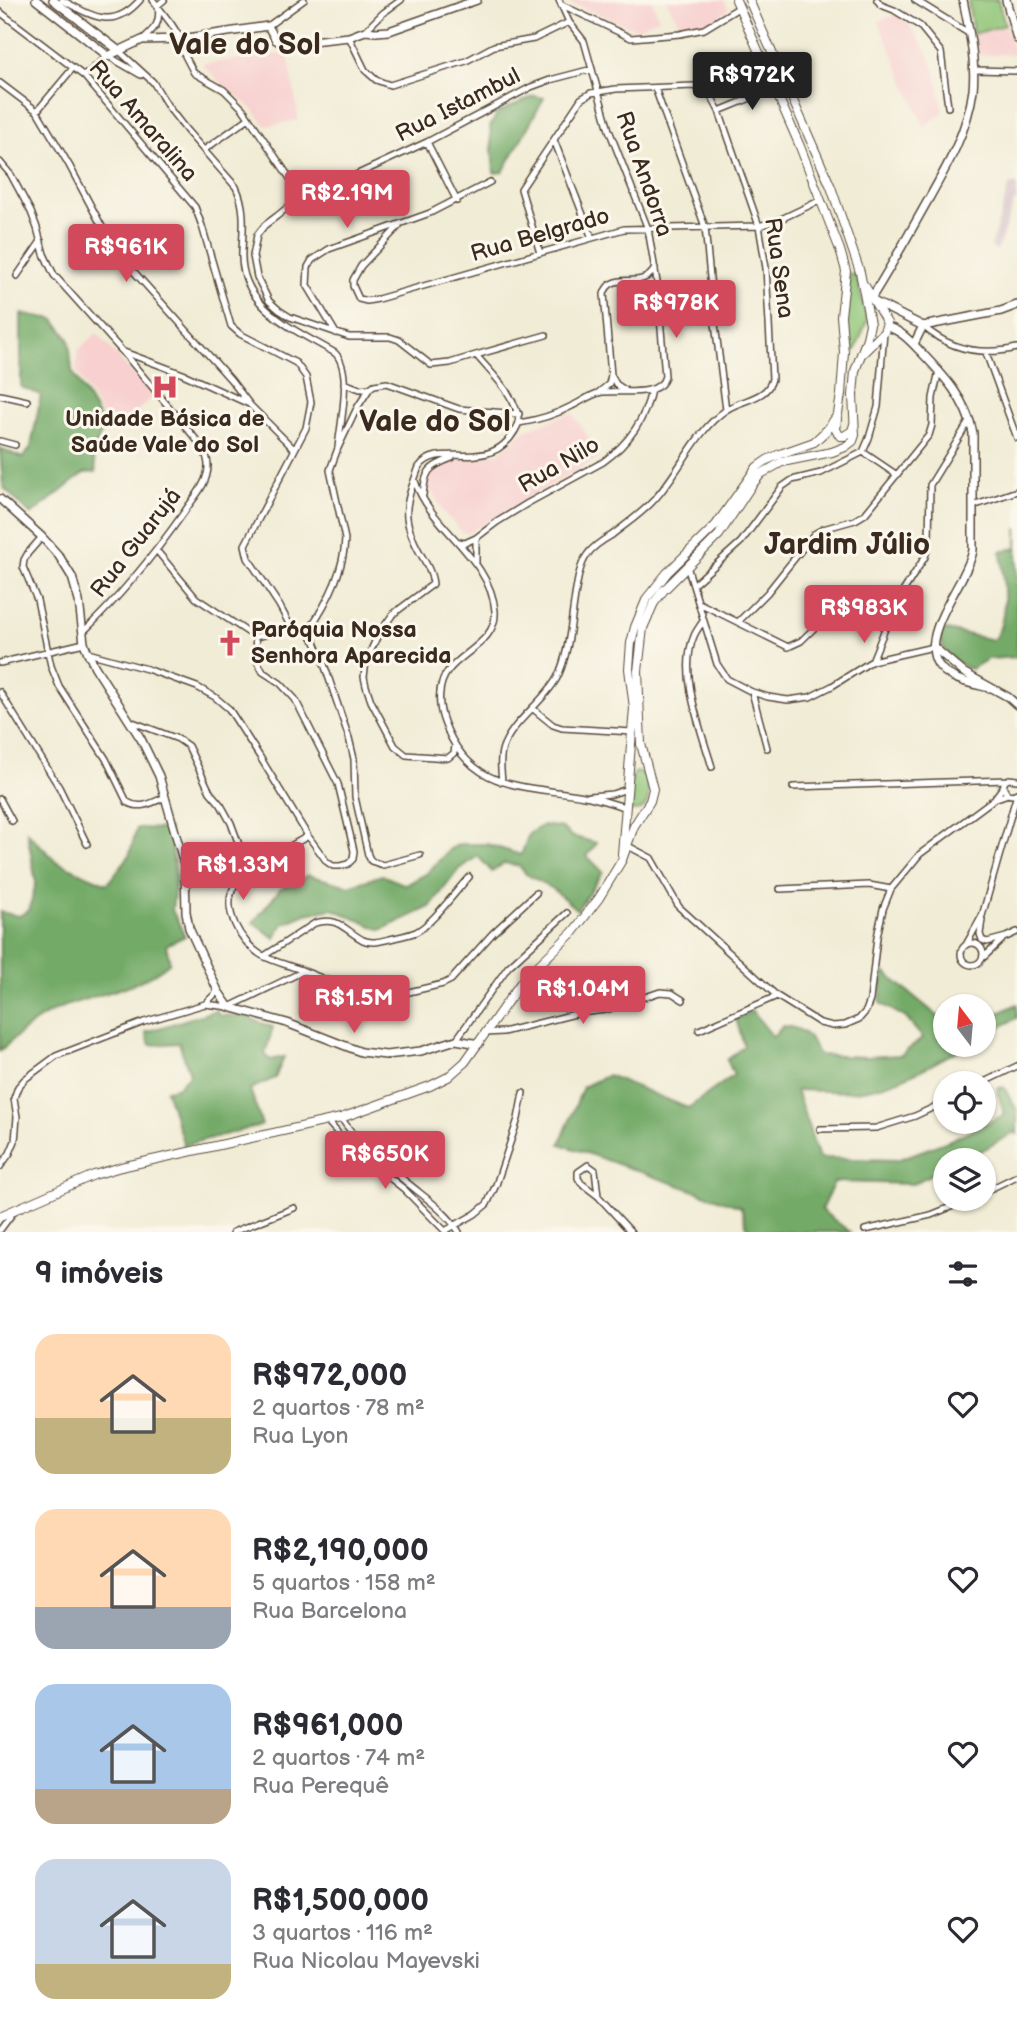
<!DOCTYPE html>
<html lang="pt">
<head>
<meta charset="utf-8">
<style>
  :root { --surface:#fff; --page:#f7f7f7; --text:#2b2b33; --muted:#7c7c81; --accent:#d1495b }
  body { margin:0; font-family:"Balsamiq Sans",sans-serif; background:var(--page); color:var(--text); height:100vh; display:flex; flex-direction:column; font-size:26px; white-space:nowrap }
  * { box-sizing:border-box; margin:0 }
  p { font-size:23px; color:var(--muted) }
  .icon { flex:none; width:38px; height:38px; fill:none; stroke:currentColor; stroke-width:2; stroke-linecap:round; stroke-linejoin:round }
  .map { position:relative; height:1232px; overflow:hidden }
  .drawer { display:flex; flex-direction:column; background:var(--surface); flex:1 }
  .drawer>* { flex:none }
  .needle { width:46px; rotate:344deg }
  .controls { position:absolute; left:933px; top:994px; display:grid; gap:14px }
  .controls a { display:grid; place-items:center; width:63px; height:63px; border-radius:50%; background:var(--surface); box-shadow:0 2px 5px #0004; font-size:35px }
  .price { position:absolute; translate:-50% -60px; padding:0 16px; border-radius:7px; background:var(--accent); color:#fff; font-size:23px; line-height:46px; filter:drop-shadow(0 2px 4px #0008) }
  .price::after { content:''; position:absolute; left:50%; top:42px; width:21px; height:16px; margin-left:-10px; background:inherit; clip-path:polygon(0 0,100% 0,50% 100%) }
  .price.current { background:#222; color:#fff }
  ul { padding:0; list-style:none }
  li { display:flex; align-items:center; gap:21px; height:175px; padding:0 35px }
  li span { display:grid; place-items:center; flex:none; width:196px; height:140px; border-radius:21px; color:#555 }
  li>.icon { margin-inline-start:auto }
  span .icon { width:84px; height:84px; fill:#fffc; stroke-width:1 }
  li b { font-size:30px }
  h2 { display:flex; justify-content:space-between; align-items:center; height:84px; padding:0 35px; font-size:30px }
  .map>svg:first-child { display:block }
  .built { fill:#f7d0cf }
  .industrial { fill:#d2bec5 }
  .green { fill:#8fc577; stroke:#65784a; stroke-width:2 }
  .forest { fill:#73aa68; stroke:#576a43; stroke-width:2 }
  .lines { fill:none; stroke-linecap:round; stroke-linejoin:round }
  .street-casing { stroke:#564739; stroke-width:8 }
  .secondary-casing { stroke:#564739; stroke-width:10 }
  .primary-casing { stroke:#564739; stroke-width:10 }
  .street { stroke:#fff; stroke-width:5 }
  .secondary { stroke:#fff; stroke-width:7 }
  .primary { stroke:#fff; stroke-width:8 }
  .labels { text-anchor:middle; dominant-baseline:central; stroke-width:6; stroke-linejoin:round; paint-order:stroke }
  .street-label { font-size:23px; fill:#3b2a1e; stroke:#fbf7ec }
  .poi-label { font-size:23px; font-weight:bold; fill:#3b2a1e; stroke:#fbf7ec }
  .district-label { font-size:30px; font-weight:bold; fill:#3b2a1e; stroke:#fbf7ec }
</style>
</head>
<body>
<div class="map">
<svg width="1017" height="1232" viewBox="0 0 1017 1232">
  <rect width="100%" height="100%" fill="#fbf7ec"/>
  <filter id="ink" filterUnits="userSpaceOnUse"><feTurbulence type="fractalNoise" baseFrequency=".0143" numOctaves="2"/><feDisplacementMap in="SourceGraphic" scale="14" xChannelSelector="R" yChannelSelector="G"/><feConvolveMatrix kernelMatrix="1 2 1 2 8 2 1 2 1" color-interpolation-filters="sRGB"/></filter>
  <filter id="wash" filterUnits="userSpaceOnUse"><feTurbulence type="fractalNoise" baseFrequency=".00686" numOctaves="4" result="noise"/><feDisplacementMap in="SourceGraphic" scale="28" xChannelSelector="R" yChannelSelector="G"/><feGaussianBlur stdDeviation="1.57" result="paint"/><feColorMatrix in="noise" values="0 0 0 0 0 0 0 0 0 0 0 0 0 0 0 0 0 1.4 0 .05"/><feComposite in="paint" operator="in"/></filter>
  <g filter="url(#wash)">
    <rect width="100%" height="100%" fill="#f1ecd5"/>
    <path class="built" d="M563,0H652L659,18L636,29Z
      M666,0H724L729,9L710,23L682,28Z
      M896,14L909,24L929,55L937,78L943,113L924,127L878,21Z
      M1004,27H1007L1014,54L978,55L973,35Z
      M288,53L299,120L266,126L252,108L217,80L202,64Z
      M97,333L153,397L113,432L107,424L76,370L78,350Z
      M572,412L600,457L468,533H463L443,512L427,483L429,474L440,466L451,461L499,453L523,431Z"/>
    <path class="industrial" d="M1017,183V200L1014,202L997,251L991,247L1009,186Z"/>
    <path class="green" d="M968,0H998L1005,25L973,34Z
      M849,274L856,275L867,321L855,351L849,350L845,320Z
      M635,772L645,774C649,787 653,811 633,811L629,808L632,777Z"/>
    <path class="forest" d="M534,96L544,98L503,172L494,173L490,127L497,113Z
      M21,314L54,319L69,339L72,371L104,426L93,452L96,472L84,473L31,515L3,487L0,448L23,458L31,447L41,395L21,387Z
      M1017,528V657L988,659L971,669C956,664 938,649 941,632L947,630L993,640C1010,622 1003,574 1001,551L1017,548Z
      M543,825L562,828L571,836L597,843L587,856L603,872L577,910L553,889L526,874L519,866L504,863L492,872L478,856L459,869L430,907L381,930L333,909L306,914L283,924L275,938L253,923L280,889L308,875L349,886L382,875L406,885L426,874L450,849L460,844H487L521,855L529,834Z
      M137,828L169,829L176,879L172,910L185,936L166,945L170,962C140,989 94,994 58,1009C35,1019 18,1035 0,1051V912L19,916L29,910L36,883L27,832L57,862L107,884L129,856Z
      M883,971L945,1022V1045H968C934,1063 896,1087 856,1091C837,1093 816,1090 796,1090L819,1158L897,1160L948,1141L1004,1115L997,1088L1004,1087L1017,1110V1134L1015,1132L965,1160H945V1169L933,1173L913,1184L834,1182L821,1210L850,1232H748L741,1207L560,1144L583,1087L608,1075L688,1108L734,1075L727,1060L744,1046L736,1019L752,1011L773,1037L783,1026C806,1028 808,1036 819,1055L866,1057L901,1055L923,1038L906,1018L880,1003Z
      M1017,1004V1018L984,1036V1020Z
      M217,1010L219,1015L243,1016L273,1027L265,1054L270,1060L284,1057L275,1078L250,1089L262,1125L184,1145L166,1090L177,1088L190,1074L179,1043L150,1045L146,1032Z"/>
  </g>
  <g filter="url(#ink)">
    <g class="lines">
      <g class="street-casing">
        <path id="street" d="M62,0C92,16 113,31 140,0
          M153,0L172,25L181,39L183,52L194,73L224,90L243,109L304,199
          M877,0L881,5L894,10L920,26L941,52L948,107
          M915,0L970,34
          M562,5L631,38L680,34L704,29L740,7
          M0,12L84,76L195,207L202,226L231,326L240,334L296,363L306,377L311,402L306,428L245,545L248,558L279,605L292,629
          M268,26L304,0
          M365,31L383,13L401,0
          M349,37L365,70L376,80L390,85L466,61L494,46L534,39L569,22
          M142,40C155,28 161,24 158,5L164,0
          M118,50L153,82L169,108L187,131L236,187C246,208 243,229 242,251C239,307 294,329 335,353C353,371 340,424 338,448
          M974,70L1017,71
          M84,76L108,56L141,75
          M0,83L37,111L69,165L107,236L127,264L231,380L250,405L294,449
          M655,88L705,227L713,308L726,410
          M37,111L73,68
          M719,111L775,88
          M554,140L592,238
          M427,142L457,201
          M204,150L249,118
          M0,162L11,175L31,212L37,228L44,254L54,275L122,351L200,444C206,454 210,462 207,474C204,488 192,500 185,511C154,555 122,595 83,632
          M399,226L361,266L353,280V286L359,299L367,301L378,299L624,229L759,226L781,219L821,200
          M17,276L41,241
          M923,326C950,350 982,356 1017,348
          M336,333L307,285L308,267L312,260L329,249L430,213L490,182
          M124,352L183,374L247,403
          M986,353L1017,438
          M476,355L546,335
          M611,375L616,384L625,390
          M344,383L360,389L370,388
          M598,393L609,384L611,375L604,294C611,269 643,292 655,268
          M0,395L27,401
          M519,423C518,397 492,374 476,355L450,363L431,365L399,340L390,337H349L290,317L279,310L269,301L257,277L253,256L257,235L265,225L277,216L288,207L304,199L427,142L531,87L550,80L592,69
          M519,423C538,420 555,415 572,406C581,402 591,394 602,392C620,390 661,398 665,376L657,282L648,229L609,130L584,41L569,22L559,0
          M0,441L15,445
          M863,452L897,475
          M415,481C430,528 491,558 495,611C497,641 463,651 448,671C437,685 438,706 444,722C470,792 523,785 584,796C598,798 612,804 625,807
          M423,495C425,471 428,467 452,458
          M973,506L1017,491
          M42,537L28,553L24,560L23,567L37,600L51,666L59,686L106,759L127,802C140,810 152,803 165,797
          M459,542L465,543L476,538L497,522L528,503L603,462C628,444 645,421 651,390
          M476,563V538
          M687,566L717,664L727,679L752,692L768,697L788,700L810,697L832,686L872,661L895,604L925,557L929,542L930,485L970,420
          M693,585L741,542L782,487L792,480L821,473L863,452L869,438L878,407L884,332
          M699,603L788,647L801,641L837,606
          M703,621C700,626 696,631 694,636C678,673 701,730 712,767
          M738,622L767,593L814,534L823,529L855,520L865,514L929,435L932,425L933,398L939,370
          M308,631C326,605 344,572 345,539L330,470L338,448L357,408L370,388L374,385L387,383L459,409L519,414
          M308,631L315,642L324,664L349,738L354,759L355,797L368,855L371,861L383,865L420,855
          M255,637L292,629L308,631
          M88,653L147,669L197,687L215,697L229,709L260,757L308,836L327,862L333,866H340L348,864L353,859L354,851L338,784L295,699L280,683L263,672L257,661L255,637L196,598L157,551
          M872,661L933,647
          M0,663L84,643
          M0,692L59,787L87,844
          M752,692L767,748
          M532,708L553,725L562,728L633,732
          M130,721L178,739L188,746L210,792L221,805L231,823L249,872
          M455,746L454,753L448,758L406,755L395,746L371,701L366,686L364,677L366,661L378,635L393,614L433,584C432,573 426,563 420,553C400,517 405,505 419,467C441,437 493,481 519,423
          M1017,780L1009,779L1005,781L1003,787L1007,794L1012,795L1017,793
          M502,782C501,770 499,756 504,745C515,719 543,703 557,678C570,652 571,618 576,590C578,578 580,565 587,555C593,546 603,540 612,535C626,524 641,514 653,501C679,474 695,431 726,410C741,399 767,400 772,379L766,268L759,226L719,111L709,92L694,86L616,89L591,93L581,99L521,189L540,253
          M793,787L1007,780
          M1003,787L994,799L1008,794
          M590,796L612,794L627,789
          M0,799L12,821
          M628,846L651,858L679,907L777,996L820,1023L833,1026L845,1025L859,1019L866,1011L870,1000L877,937L883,909L891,889L920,854L994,799
          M780,889L869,885L891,889
          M982,920L980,934L982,940L987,942L1006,937L1017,932
          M961 954a11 11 0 1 1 22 0a11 11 0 1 1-22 0Z
          M967,943L982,916L1017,794
          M264,956L315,923C339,916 344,930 363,940C372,944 381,941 390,939C398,937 409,935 416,932C433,923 455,892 469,877
          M984,957L1002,940
          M304,971C291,966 275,962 263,956C241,944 219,907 236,884C250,866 288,848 308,836
          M205,1004L218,991
          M699,1030L777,996
          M485,1033L503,1032L579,1013L606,1010L660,992L672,993L683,1000
          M456,1040L508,967L567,913
          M982,1083L1017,1066
          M341,1118C362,1149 392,1170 420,1193C434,1204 450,1217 459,1232
          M328,1122L337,1132
          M820,1129L876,1128L915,1116L945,1102
          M342,1137L357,1152L404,1189L445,1231
          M0,1167L10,1153L15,1141L17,1117L14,1098L18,1087L25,1079L56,1056L144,1022L205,1004L229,1007L304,971L371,998L379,999L443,984L451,980L493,933L536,893
          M984,1192L1017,1176
          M598,1196L595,1170L588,1165L578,1172V1178L581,1183L598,1196L631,1232
          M0,1230L15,1210
          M865,1230L931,1215L970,1199
          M445,1231L475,1214L487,1204L496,1185L518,1119L523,1093
          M233,1232L294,1208"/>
      </g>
      <g class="secondary-casing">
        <path id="secondary" d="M36,0L108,56L142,40L181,39L268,26L276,40L283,44L349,37L365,31L376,32L389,31L477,0
          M53,0L118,50
          M1006,0L1017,39
          M872,297C888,271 903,245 918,218C940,178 967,137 973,90C976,59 969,30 963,0
          M877,303L923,326
          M923,326L1001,311L1017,305
          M886,327C900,329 911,342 921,352C944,376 966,399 973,433V550C968,584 901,651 953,677C964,683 978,685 990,688
          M914,344L923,326
          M0,499L42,537L59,556L72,577L79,601L84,643L88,653L95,667L141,739L159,776L185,867L186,912L189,928L218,991L229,1007L287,1023L361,1052L386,1055L421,1051L456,1040L479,1044
          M935,648L963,672L1008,697L1017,705"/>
      </g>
      <g class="primary-casing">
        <path id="primary" d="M862,354L884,332L887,323L865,286
          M837,419L836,430L840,436H844L852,431L854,424
          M622,854L634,708L629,669L631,643L635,627L647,598L667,573L716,525L757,467L767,460L780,454L814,442L828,429L838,414L841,394L844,352L841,316L846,271L840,250L799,144L736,0
          M0,1216L94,1175L121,1167L341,1118L430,1086L448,1077L465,1062L522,981L573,932L599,898L622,860L634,826L650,801L653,789L641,744L638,671L643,628L654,603L663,591L719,535L751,486L761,474L782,462L832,452L845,447L853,441L855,435L853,395L855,371L867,338L870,324L860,272L831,187L749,0"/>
      </g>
      <use href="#street" class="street"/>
      <use href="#secondary" class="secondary"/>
      <use href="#primary" class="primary"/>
    </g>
  </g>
  <defs>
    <g id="hospital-bare" transform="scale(2.1)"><path d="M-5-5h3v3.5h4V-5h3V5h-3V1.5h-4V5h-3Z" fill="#d1495b" stroke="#fbf7ec" stroke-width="2.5" paint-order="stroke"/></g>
    <g id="church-bare" transform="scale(2.1)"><path d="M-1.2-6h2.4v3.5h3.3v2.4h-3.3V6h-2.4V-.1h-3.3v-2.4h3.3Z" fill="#d1495b" stroke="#fbf7ec" stroke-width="2.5" paint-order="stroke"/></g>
  </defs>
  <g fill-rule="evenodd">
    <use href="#hospital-bare" x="165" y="387"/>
    <use href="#church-bare" x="230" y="643"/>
  </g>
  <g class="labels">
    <g class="street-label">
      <text transform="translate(458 105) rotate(-27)">Rua Istambul</text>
      <text transform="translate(143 121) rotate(49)">Rua Amaralina</text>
      <text transform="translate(644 174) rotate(71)">Rua Andorra</text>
      <text transform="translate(540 235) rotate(-16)">Rua Belgrado</text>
      <text transform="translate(779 268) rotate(82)">Rua Sena</text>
      <text transform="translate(559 465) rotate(-30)">Rua Nilo</text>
      <text transform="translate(136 543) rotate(-52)">Rua Guarujá</text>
    </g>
    <g class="poi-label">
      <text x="165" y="419">Unidade Básica de<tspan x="165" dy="26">Saúde Vale do Sol</tspan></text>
      <text x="251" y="630" text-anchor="start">Paróquia Nossa<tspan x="251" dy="26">Senhora Aparecida</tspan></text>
    </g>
    <g class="district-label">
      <text x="245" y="45">Vale do Sol</text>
      <text x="435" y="422">Vale do Sol</text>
      <text x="847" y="545">Jardim Júlio</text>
    </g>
  </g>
</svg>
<div class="controls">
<a><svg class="needle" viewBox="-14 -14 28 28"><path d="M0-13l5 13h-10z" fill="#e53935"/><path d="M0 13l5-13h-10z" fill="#7c7c81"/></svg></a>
<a><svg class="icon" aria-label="locate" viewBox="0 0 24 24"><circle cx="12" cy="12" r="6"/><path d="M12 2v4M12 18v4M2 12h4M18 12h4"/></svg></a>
<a><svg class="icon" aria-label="layers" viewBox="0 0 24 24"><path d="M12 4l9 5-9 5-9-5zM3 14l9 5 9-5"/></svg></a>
</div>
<b class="price current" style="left:752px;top:112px">R$972K</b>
<b class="price" style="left:347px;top:230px">R$2.19M</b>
<b class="price" style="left:126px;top:284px">R$961K</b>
<b class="price" style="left:676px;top:340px">R$978K</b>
<b class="price" style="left:864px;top:645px">R$983K</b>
<b class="price" style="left:243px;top:902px">R$1.33M</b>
<b class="price" style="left:583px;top:1026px">R$1.04M</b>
<b class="price" style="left:354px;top:1035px">R$1.5M</b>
<b class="price" style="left:385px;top:1191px">R$650K</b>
</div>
<section class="drawer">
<h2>9 imóveis<svg class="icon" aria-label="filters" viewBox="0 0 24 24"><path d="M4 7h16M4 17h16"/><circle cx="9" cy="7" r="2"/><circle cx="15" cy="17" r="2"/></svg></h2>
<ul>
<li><span style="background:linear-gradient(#ffd9b3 60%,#c2b280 0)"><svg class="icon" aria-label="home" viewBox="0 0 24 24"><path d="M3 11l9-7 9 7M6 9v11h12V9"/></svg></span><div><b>R$972,000</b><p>2 quartos · 78 m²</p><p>Rua Lyon</p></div><svg class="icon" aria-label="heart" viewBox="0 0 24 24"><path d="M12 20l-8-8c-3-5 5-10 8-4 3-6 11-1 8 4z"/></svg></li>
<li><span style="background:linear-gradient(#ffd9b3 70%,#9aa5b1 0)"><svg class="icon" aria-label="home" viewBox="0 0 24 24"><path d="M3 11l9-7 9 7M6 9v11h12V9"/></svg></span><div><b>R$2,190,000</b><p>5 quartos · 158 m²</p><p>Rua Barcelona</p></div><svg class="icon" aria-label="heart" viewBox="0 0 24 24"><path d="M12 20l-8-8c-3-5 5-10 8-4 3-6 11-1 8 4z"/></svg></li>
<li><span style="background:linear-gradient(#a9c7e8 75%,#b9a48a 0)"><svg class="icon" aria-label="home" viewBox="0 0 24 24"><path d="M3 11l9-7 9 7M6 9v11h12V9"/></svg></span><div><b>R$961,000</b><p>2 quartos · 74 m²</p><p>Rua Perequê</p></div><svg class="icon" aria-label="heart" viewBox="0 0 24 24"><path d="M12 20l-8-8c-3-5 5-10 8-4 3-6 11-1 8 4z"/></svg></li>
<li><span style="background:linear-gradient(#c9d6e8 75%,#c2b280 0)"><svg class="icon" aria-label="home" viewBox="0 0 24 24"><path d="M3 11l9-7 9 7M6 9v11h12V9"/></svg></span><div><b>R$1,500,000</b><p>3 quartos · 116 m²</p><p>Rua Nicolau Mayevski</p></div><svg class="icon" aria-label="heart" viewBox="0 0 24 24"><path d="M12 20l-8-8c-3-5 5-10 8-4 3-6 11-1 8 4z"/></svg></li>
</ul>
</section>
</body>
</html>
